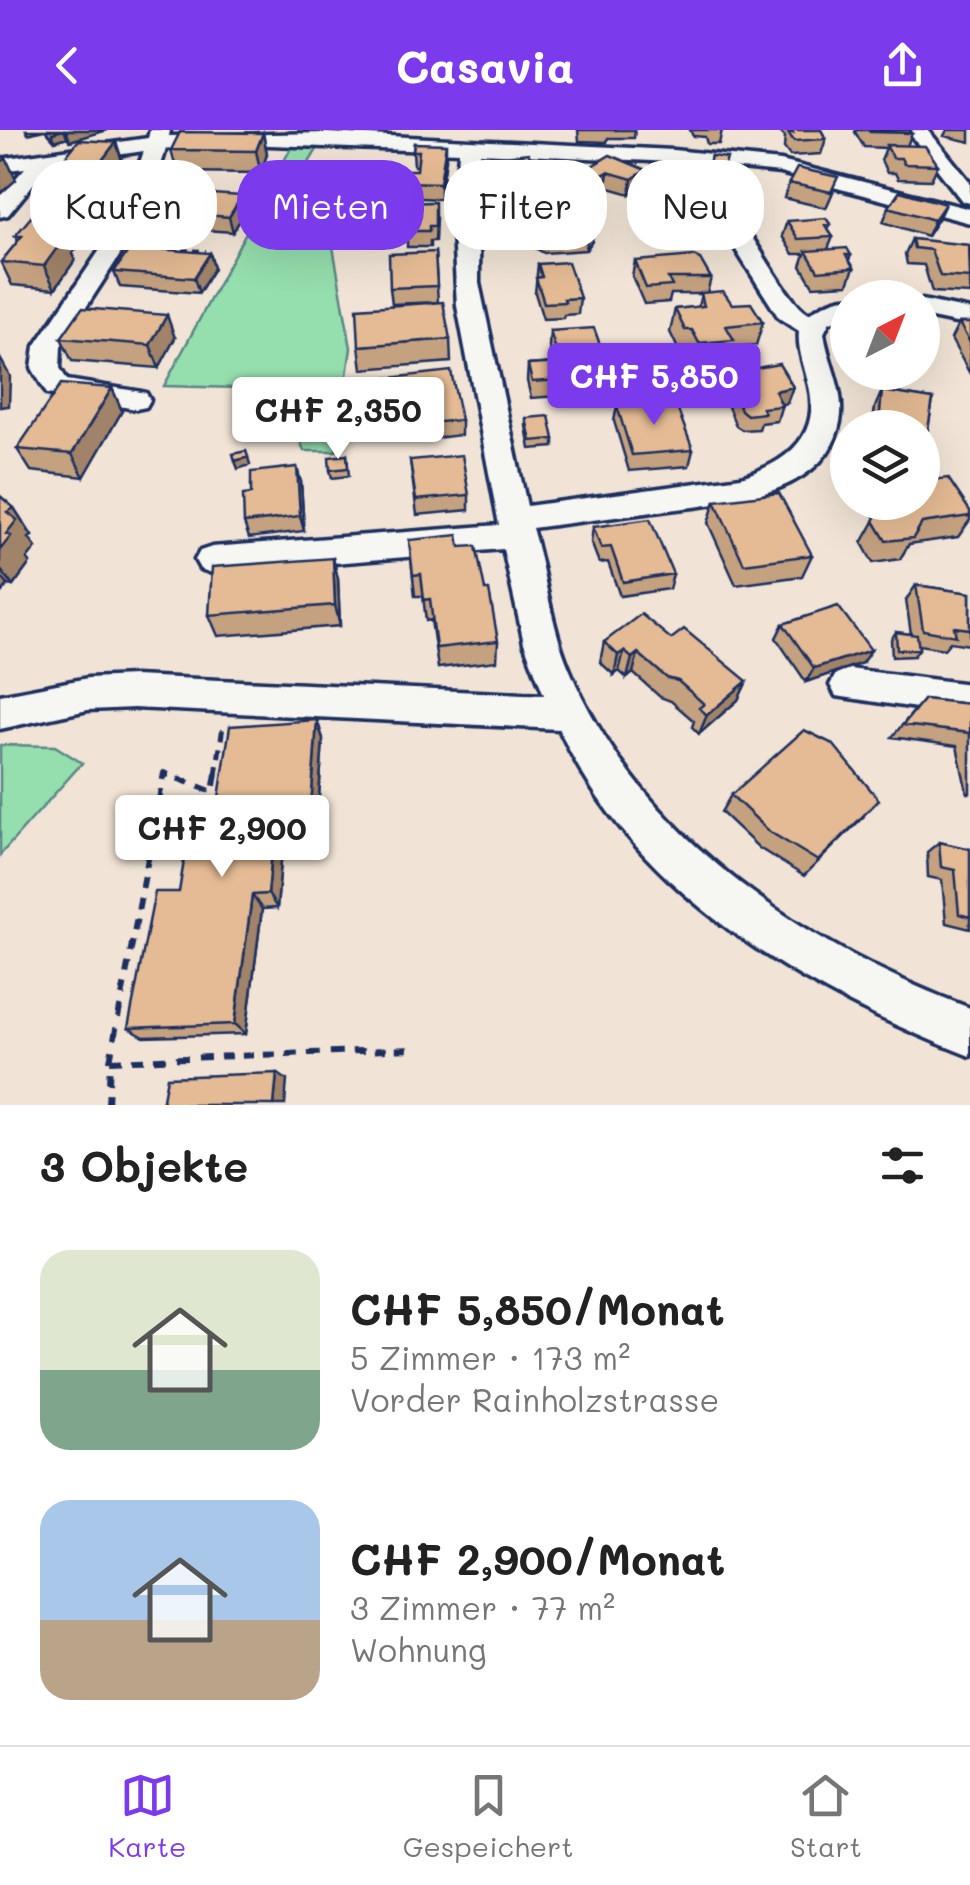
<!DOCTYPE html>
<html lang="de">
<head>
<meta charset="utf-8">
<style>
  :root { --surface:#fff; --page:#f2f2f2; --text:#222; --muted:#767676; --line:#e0e0e0; --accent:#7c3aed }
  body { margin:0; font-family:Mali,sans-serif; background:var(--page); color:var(--text); height:100vh; display:flex; flex-direction:column; font-size:38px; white-space:nowrap }
  * { box-sizing:border-box; margin:0 }
  p { font-size:32px; color:var(--muted) }
  .icon { flex:none; width:55px; height:55px; fill:none; stroke:currentColor; stroke-width:2; stroke-linecap:round; stroke-linejoin:round }
  .map { position:relative; height:975px; overflow:hidden }
  .side { display:flex; flex-direction:column; background:var(--surface); flex:1 }
  .side>* { flex:none }
  .banner { position:absolute; left:30px; top:30px; width:910px; height:90px; display:flex; gap:20px }
  .needle { width:65px; rotate:42deg }
  .buttons { position:absolute; left:830px; top:150px; display:grid; gap:20px }
  .buttons a { display:grid; place-items:center; width:110px; height:110px; border-radius:50%; background:var(--surface); box-shadow:0 10px 40px #0002; font-size:50px }
  .price { position:absolute; translate:-50% -85px; padding:0 22px; border-radius:10px; background:#fff; color:#222; font-size:32px; line-height:65px; filter:drop-shadow(0 2px 5px #0008) }
  .price::after { content:''; position:absolute; left:50%; top:60px; width:30px; height:22px; margin-left:-15px; background:inherit; clip-path:polygon(0 0,100% 0,50% 100%) }
  .price.current { background:var(--accent); color:#fff }
  ul { padding:0; list-style:none }
  li { display:flex; align-items:center; gap:30px; height:250px; padding:0 40px }
  li span { display:grid; place-items:center; flex:none; width:280px; height:200px; border-radius:30px; color:#555 }
  li>.icon { margin-inline-start:auto }
  span .icon { width:120px; height:120px; fill:#fffc; stroke-width:1 }
  li b { font-size:42px }
  h2 { display:flex; justify-content:space-between; align-items:center; height:120px; padding:0 40px; font-size:42px }
  .chip { padding:0 35px; border-radius:40px; background:var(--surface); box-shadow:0 10px 40px #0002; font-size:35px; line-height:90px }
  .chip.current { background:var(--accent); color:#fff }
  header { display:flex; justify-content:space-between; align-items:center; height:130px; padding:0 40px; background:var(--accent); color:#fff; font-size:45px; font-weight:800 }
  .tab-bar { display:flex; justify-content:space-around; align-items:center; height:140px; border-top:2px solid var(--line); background:var(--surface); font-size:28px; color:var(--muted) }
  .tab-bar a { display:grid; justify-items:center; gap:5px }
  .tab-bar .current { color:var(--accent) }
  .map>svg:first-child { display:block }
  .green { fill:#95dead; stroke:#588686; stroke-width:2.5 }
  .lines { fill:none; stroke-linecap:round; stroke-linejoin:round }
  .minor-casing { stroke:#1b2f5e; stroke-width:7 }
  .path-far2 { stroke:#1b2f5e; stroke-width:4; stroke-dasharray:6 5; stroke-linecap:butt }
  .path-far1 { stroke:#1b2f5e; stroke-width:5; stroke-dasharray:10 8; stroke-linecap:butt }
  .path { stroke:#1b2f5e; stroke-width:6; stroke-dasharray:12 10; stroke-linecap:butt }
  .minor { fill:#f6f6f2; fill-rule:evenodd }
  .wall { fill:#c4a17f; stroke:#1b2f5e; stroke-width:2.5 }
  .shaded-wall { fill:#a08368; stroke:#1b2f5e; stroke-width:2.5 }
  .building { fill:#e4bb94; stroke:#1b2f5e; stroke-width:2.5 }
</style>
</head>
<body>
<header><svg class="icon" aria-label="back" viewBox="0 0 24 24"><path d="M15 5l-7 7 7 7"/></svg>Casavia<svg class="icon" aria-label="share" viewBox="0 0 24 24"><path d="M12 15V3M7 8l5-5 5 5M5 13v7h14v-7"/></svg></header>
<div class="map">
<svg width="970" height="975" viewBox="0 0 970 975">
  <rect width="100%" height="100%" fill="#f1e4d6"/>
  <filter id="ink" filterUnits="userSpaceOnUse"><feTurbulence type="fractalNoise" baseFrequency=".01" numOctaves="2"/><feDisplacementMap in="SourceGraphic" scale="20" xChannelSelector="R" yChannelSelector="G"/><feConvolveMatrix kernelMatrix="1 2 1 2 8 2 1 2 1" color-interpolation-filters="sRGB"/></filter>
  <g filter="url(#ink)">
    <path class="green" d="M292,16H319L280,81L327,83L351,218L336,321H304L280,259L164,256Z
      M0,615L55,616L82,633L0,725Z"/>
    <g class="lines">
      <g class="minor-casing">
        <path id="minor" d="M150,0H170L169,6L327,3L673,20L781,31L970,79V93L780,43L673,32L480,23L479,153L527,376L741,347C786,333 821,307 809,256C805,238 797,219 799,201L779,188L724,101L728,96H744C761,118 789,173 809,184C820,176 838,166 853,168H848V184L829,193L824,203C828,233 846,262 840,292C825,371 714,373 653,382C613,387 572,393 532,398C546,444 550,493 569,538C639,707 805,816 970,878V926C807,863 635,766 559,599L134,578L88,580L0,599V565L88,548L134,546L544,565L524,513L503,419L212,443L200,439L195,430L200,421L212,417L499,395L457,176L453,102L459,22L242,14L166,19L153,61L127,114L61,216L60,238L67,250L136,261L146,263L150,270L146,277L136,279L47,264L32,238L35,216L104,114L130,61L144,21L49,35L8,85L0,87V66L25,38L0,41V29L148,8Z
          M907,0H928L970,52V73L962,71Z
          M922,170L970,180V196L922,186Z
          M849,539L970,554V586L836,566L830,555L836,544Z"/>
      </g>
      <path class="path-far2" d="M139,118L206,121"/>
      <path class="path-far1" d="M164,645H169
        M216,645L223,596"/>
      <path class="path" d="M110,931L411,919
        M108,975L110,931L164,643L213,662L216,643"/>
      <use href="#minor" class="minor"/>
    </g>
    <path class="wall" d="M45,0H107L70,11L67,7L55,11Z
      M578,0H635L634,8H608L607,12L579,11Z
      M690,0H722L719,14H707L705,7L693,6Z
      M778,0H821L826,9L821,24L790,26L784,18L785,7Z
      M856,0H910L912,3L907,16L938,35L931,50L898,49L895,43H887L881,30L886,18L864,17L855,2Z
      M947,0H970V12L944,6Z
      M263,3L267,24L261,43L177,42L171,20Z
      M116,12L123,34L112,49L114,55L98,77L60,75L51,53L64,37L62,31Z
      M414,13L446,29L440,69L400,67L398,52L417,40L418,36H414L413,21Z
      M505,26L541,45L540,60L517,63L505,41Z
      M711,26L724,40L737,66L723,70L704,60L709,64L707,71L692,77L679,64L680,57L703,60Z
      M587,39L646,40L644,55L630,64L606,57L600,60L585,54Z
      M789,53L833,62L826,78L784,68Z
      M242,66L245,81L233,102L160,97L155,81Z
      M704,76L723,80L739,87L737,95L728,97L725,114H676L672,96L675,80H703Z
      M889,77L938,89L927,106L883,92Z
      M582,87L592,111L586,120L544,123L514,106V90Z
      M436,88L435,111H430V117H407V111H399L398,96Z
      M787,91L830,94L828,100L833,107L828,119L851,125L849,130L854,138L848,154L813,156L801,136L805,124H793L782,106Z
      M86,105L72,124L75,130L55,159L12,155L1,132L18,111L15,106Z
      M912,109L970,118V164L932,162L924,135L907,134L905,124Z
      M435,122L438,172L392,174L390,158Z
      M210,123L214,138L199,163L120,157L114,142Z
      M635,131L711,148L707,163L732,174L763,192L756,215L732,217L729,228L746,240L787,273L782,274L777,291L761,293L759,299L742,300L736,296L715,245L718,233L693,236L687,222L680,223L670,202L675,179L698,177L701,164H671L669,172L644,174L632,146Z
      M538,134L580,168L578,184L564,185L563,188L543,189L535,163Z
      M959,193H970V244L951,209Z
      M848,197V222L843,208Z
      M550,201L605,229L603,245L574,247L573,265L531,268L527,251L528,235L554,233L549,217Z
      M61,208H175L159,238L72,231Z
      M450,209L451,232L362,239L359,216Z
      M389,248L461,290V305L411,311L407,287L395,288Z
      M112,258L122,281L84,347L31,341L17,319Z
      M882,261L933,269L927,305L922,314V298H872L875,277Z
      M617,276L693,320L689,336L629,341L614,291Z
      M526,288L554,309V317L530,319L526,296Z
      M347,325L349,346L332,348L330,340Z
      M410,330L469,365V380L417,385Z
      M301,352L304,401L249,408L244,393L251,364Z
      M0,366L14,378L32,406L29,408L36,418L27,429L30,433L13,456L8,455L0,464Z
      M715,371L812,425L802,446L736,455L708,393Z
      M873,372H892L970,381V390L958,407L909,414L900,429L873,433L862,413L876,388L870,379Z
      M593,397L673,444L669,459L620,466L608,432L599,433L591,412Z
      M409,410L460,417L485,460L498,511L497,531L438,538L431,490L426,491L423,466H415Z
      M333,428L338,449L340,496L218,506L209,485Z
      M916,455L970,463V515L950,512L944,519L919,515V519L914,526L892,527L891,509L896,502L911,504L906,470Z
      M783,494L862,533L806,552L776,508Z
      M671,509L747,551L738,570L699,604L692,597L694,591L671,571L660,567L633,543L627,548L619,541L614,545L600,532L604,512Z
      M924,569L970,574V663H967L957,616L892,607Z
      M317,590L323,609L317,694L284,695L277,778L262,779L246,904L144,907L128,898L179,762L218,674Z
      M731,665L863,687L804,746L759,718L721,682Z
      M939,712L970,719V799L946,793L942,750L928,747L927,722Z"/>
    <path class="shaded-wall" d="M26,0H44L28,4Z
      M64,0L67,7L55,11L52,3Z
      M66,0H107L70,11Z
      M263,3L267,24L261,43L256,21Z
      M116,12L123,34L112,49L114,55L98,77L90,55L100,33Z
      M446,14V29L440,69V53Z
      M6,28L16,50L0,64V33Z
      M646,40L644,55L630,64L632,49Z
      M608,42L606,57L600,60L602,45Z
      M541,45L540,60L517,63V48Z
      M740,51L737,66L723,70L727,55Z
      M709,64L707,71L692,77L694,69Z
      M242,66L245,81L233,102L229,87Z
      M945,74L938,89L927,106L934,90Z
      M77,82L86,105L72,124L75,130L55,159L44,136L58,107Z
      M739,87L737,95L728,97L730,89Z
      M594,95L592,111L586,120L588,104Z
      M210,123L214,138L199,163L194,148Z
      M167,185L175,208L159,238L150,215Z
      M0,228L10,246L9,276L0,277Z
      M793,257L787,273L769,277L775,261Z
      M112,258L122,281L84,347L72,324Z
      M248,327L250,335L238,339L235,331Z
      M297,337L301,352L304,401L300,386Z
      M14,378L32,406L29,408L36,418L27,429L30,433L13,456L0,439V420L6,404L7,382Z
      M333,428L338,449L340,496L335,475Z
      M0,445L8,455L0,464Z
      M871,520L862,533L806,552L814,538Z
      M624,521L619,541L614,545L618,525Z
      M638,523L633,543L627,548L632,528Z
      M747,551L738,570L699,604L707,585Z
      M317,590L323,609L317,694L311,677Z
      M276,679L284,695L277,778L268,764Z
      M252,765L262,779L246,904L235,894Z
      M277,943L287,950L285,975H274Z"/>
    <path class="building" d="M791,0H821L826,9L794,11L788,3H793Z
      M868,0H910L912,3L870,2Z
      M180,2L263,3L256,21L171,20Z
      M79,10L116,12L100,33H106L90,55L51,53L68,31H62Z
      M414,13L446,14L440,53L398,52L401,40H417L419,21H413Z
      M886,15L925,16L938,35L904,34L901,28H893Z
      M528,23L541,45L517,48L505,26Z
      M610,25L646,40L632,49L608,42L602,45L587,39Z
      M711,26L727,28L724,40L740,51L727,55L706,45Z
      M797,38L838,47L831,62L789,53Z
      M692,53L709,64L694,69L680,57Z
      M169,61L242,66L229,87L155,81Z
      M900,61L945,74L934,90L889,77Z
      M435,72V96H429V101H406L407,96H398L400,73Z
      M704,76H717L724,81L729,99H679L675,80H705Z
      M731,79L739,87L730,89L723,80Z
      M37,80L77,82L58,107H65L44,136L1,132L22,106H15Z
      M543,80L557,89L582,87L594,95L588,104L545,107L514,90L520,81Z
      M826,88L830,94L825,95L833,107L798,109L787,91Z
      M912,109L969,115L970,148L940,146L931,120L914,118Z
      M131,117L210,123L194,148L114,142Z
      M847,118L851,125H846L854,138L818,141L806,121Z
      M435,122L437,156L390,158L389,124Z
      M694,126L700,129L711,148H668L672,156L646,158L635,131Z
      M568,132L580,168L564,169L565,172L544,173L536,148L542,147L538,134Z
      M723,161L732,174L751,173L763,192L726,196L734,210L699,213L692,200H685L675,179L704,176L701,163Z
      M443,172L450,209L359,216L357,178Z
      M82,178L167,185L150,215L61,208Z
      M959,193H970V213Z
      M594,198L605,229L569,232L574,249L532,252L528,235L560,233L550,201Z
      M740,227L746,240L779,234L793,257L775,261L782,276L762,278L765,283L747,285L741,280L719,229Z
      M451,241L461,290L409,295L406,271L394,272L389,248Z
      M61,254L112,258L72,324L17,319Z
      M882,261L933,269L927,305L922,304V298H898L879,293Z
      M675,272L693,320L632,325L617,276Z
      M549,286L554,309L531,311L526,288Z
      M246,321L248,327L235,331L233,324Z
      M347,325L348,338L330,340L329,327Z
      M462,325L469,365L416,370L410,330Z
      M297,337L300,386L244,393L243,365L251,364V342Z
      M948,348L970,381V386L922,393L913,408L886,411L874,391L883,375L892,372H922V351Z
      M779,363L812,425L744,434L715,371Z
      M0,366L14,378L7,382L17,390L6,404L11,406L0,420Z
      M650,389L673,444L623,452L611,417L601,418L593,397Z
      M458,405L460,417L476,416L485,460H489L498,511L436,518L430,469L424,470L421,444L413,445L409,410Z
      M333,428L335,475L209,485L212,437Z
      M916,455L970,463V499L954,497L956,506L923,500Z
      M838,476L871,520L814,538L783,494Z
      M641,484L671,509L684,499L747,551L707,585L699,578L704,574L678,551L667,548L638,523L632,528L624,521L618,525L604,512Z
      M896,502L917,505L919,519L897,520Z
      M924,569L970,574V606L969,603L903,595Z
      M317,590L311,677L276,679L268,764L252,765L235,894L128,898L155,762H179L193,675L218,674L230,596Z
      M804,600L833,614L879,670L818,731L770,702L731,665Z
      M939,712L970,719V787L959,784L955,740L941,737Z
      M277,943L274,975H162L167,947Z"/>
  </g>
</svg>
<div class="buttons">
<a><svg class="needle" viewBox="-14 -14 28 28"><path d="M0-13l5 13h-10z" fill="#e53935"/><path d="M0 13l5-13h-10z" fill="#767676"/></svg></a>
<a><svg class="icon" aria-label="layers" viewBox="0 0 24 24"><path d="M12 4l9 5-9 5-9-5zM3 14l9 5 9-5"/></svg></a>
</div>
<b class="price current" style="left:654px;top:298px">CHF 5,850</b>
<b class="price" style="left:338px;top:332px">CHF 2,350</b>
<b class="price" style="left:222px;top:750px">CHF 2,900</b>
<div class="banner">
<a class="chip">Kaufen</a>
<a class="chip current">Mieten</a>
<a class="chip">Filter</a>
<a class="chip">Neu</a>
</div>
</div>
<section class="side">
<h2>3 Objekte<svg class="icon" aria-label="filters" viewBox="0 0 24 24"><path d="M4 7h16M4 17h16"/><circle cx="9" cy="7" r="2"/><circle cx="15" cy="17" r="2"/></svg></h2>
<ul>
<li><span style="background:linear-gradient(#dfe7d0 60%,#7fa58c 0)"><svg class="icon" aria-label="home" viewBox="0 0 24 24"><path d="M3 11l9-7 9 7M6 9v11h12V9"/></svg></span><div><b>CHF 5,850/Monat</b><p>5 Zimmer · 173 m²</p><p>Vorder Rainholzstrasse</p></div></li>
<li><span style="background:linear-gradient(#a9c7e8 60%,#b9a48a 0)"><svg class="icon" aria-label="home" viewBox="0 0 24 24"><path d="M3 11l9-7 9 7M6 9v11h12V9"/></svg></span><div><b>CHF 2,900/Monat</b><p>3 Zimmer · 77 m²</p><p>Wohnung</p></div></li>
</ul>
</section>
<nav class="tab-bar">
<a class="current"><svg class="icon" aria-label="map" viewBox="0 0 24 24"><path d="M3 6l6-2 6 2 6-2v14l-6 2-6-2-6 2zM9 4v14M15 6v14"/></svg>Karte</a>
<a><svg class="icon" aria-label="saved" viewBox="0 0 24 24"><path d="M7 4h10v16l-5-4-5 4z"/></svg>Gespeichert</a>
<a><svg class="icon" aria-label="home" viewBox="0 0 24 24"><path d="M3 11l9-7 9 7M6 9v11h12V9"/></svg>Start</a>
</nav>
</body>
</html>
